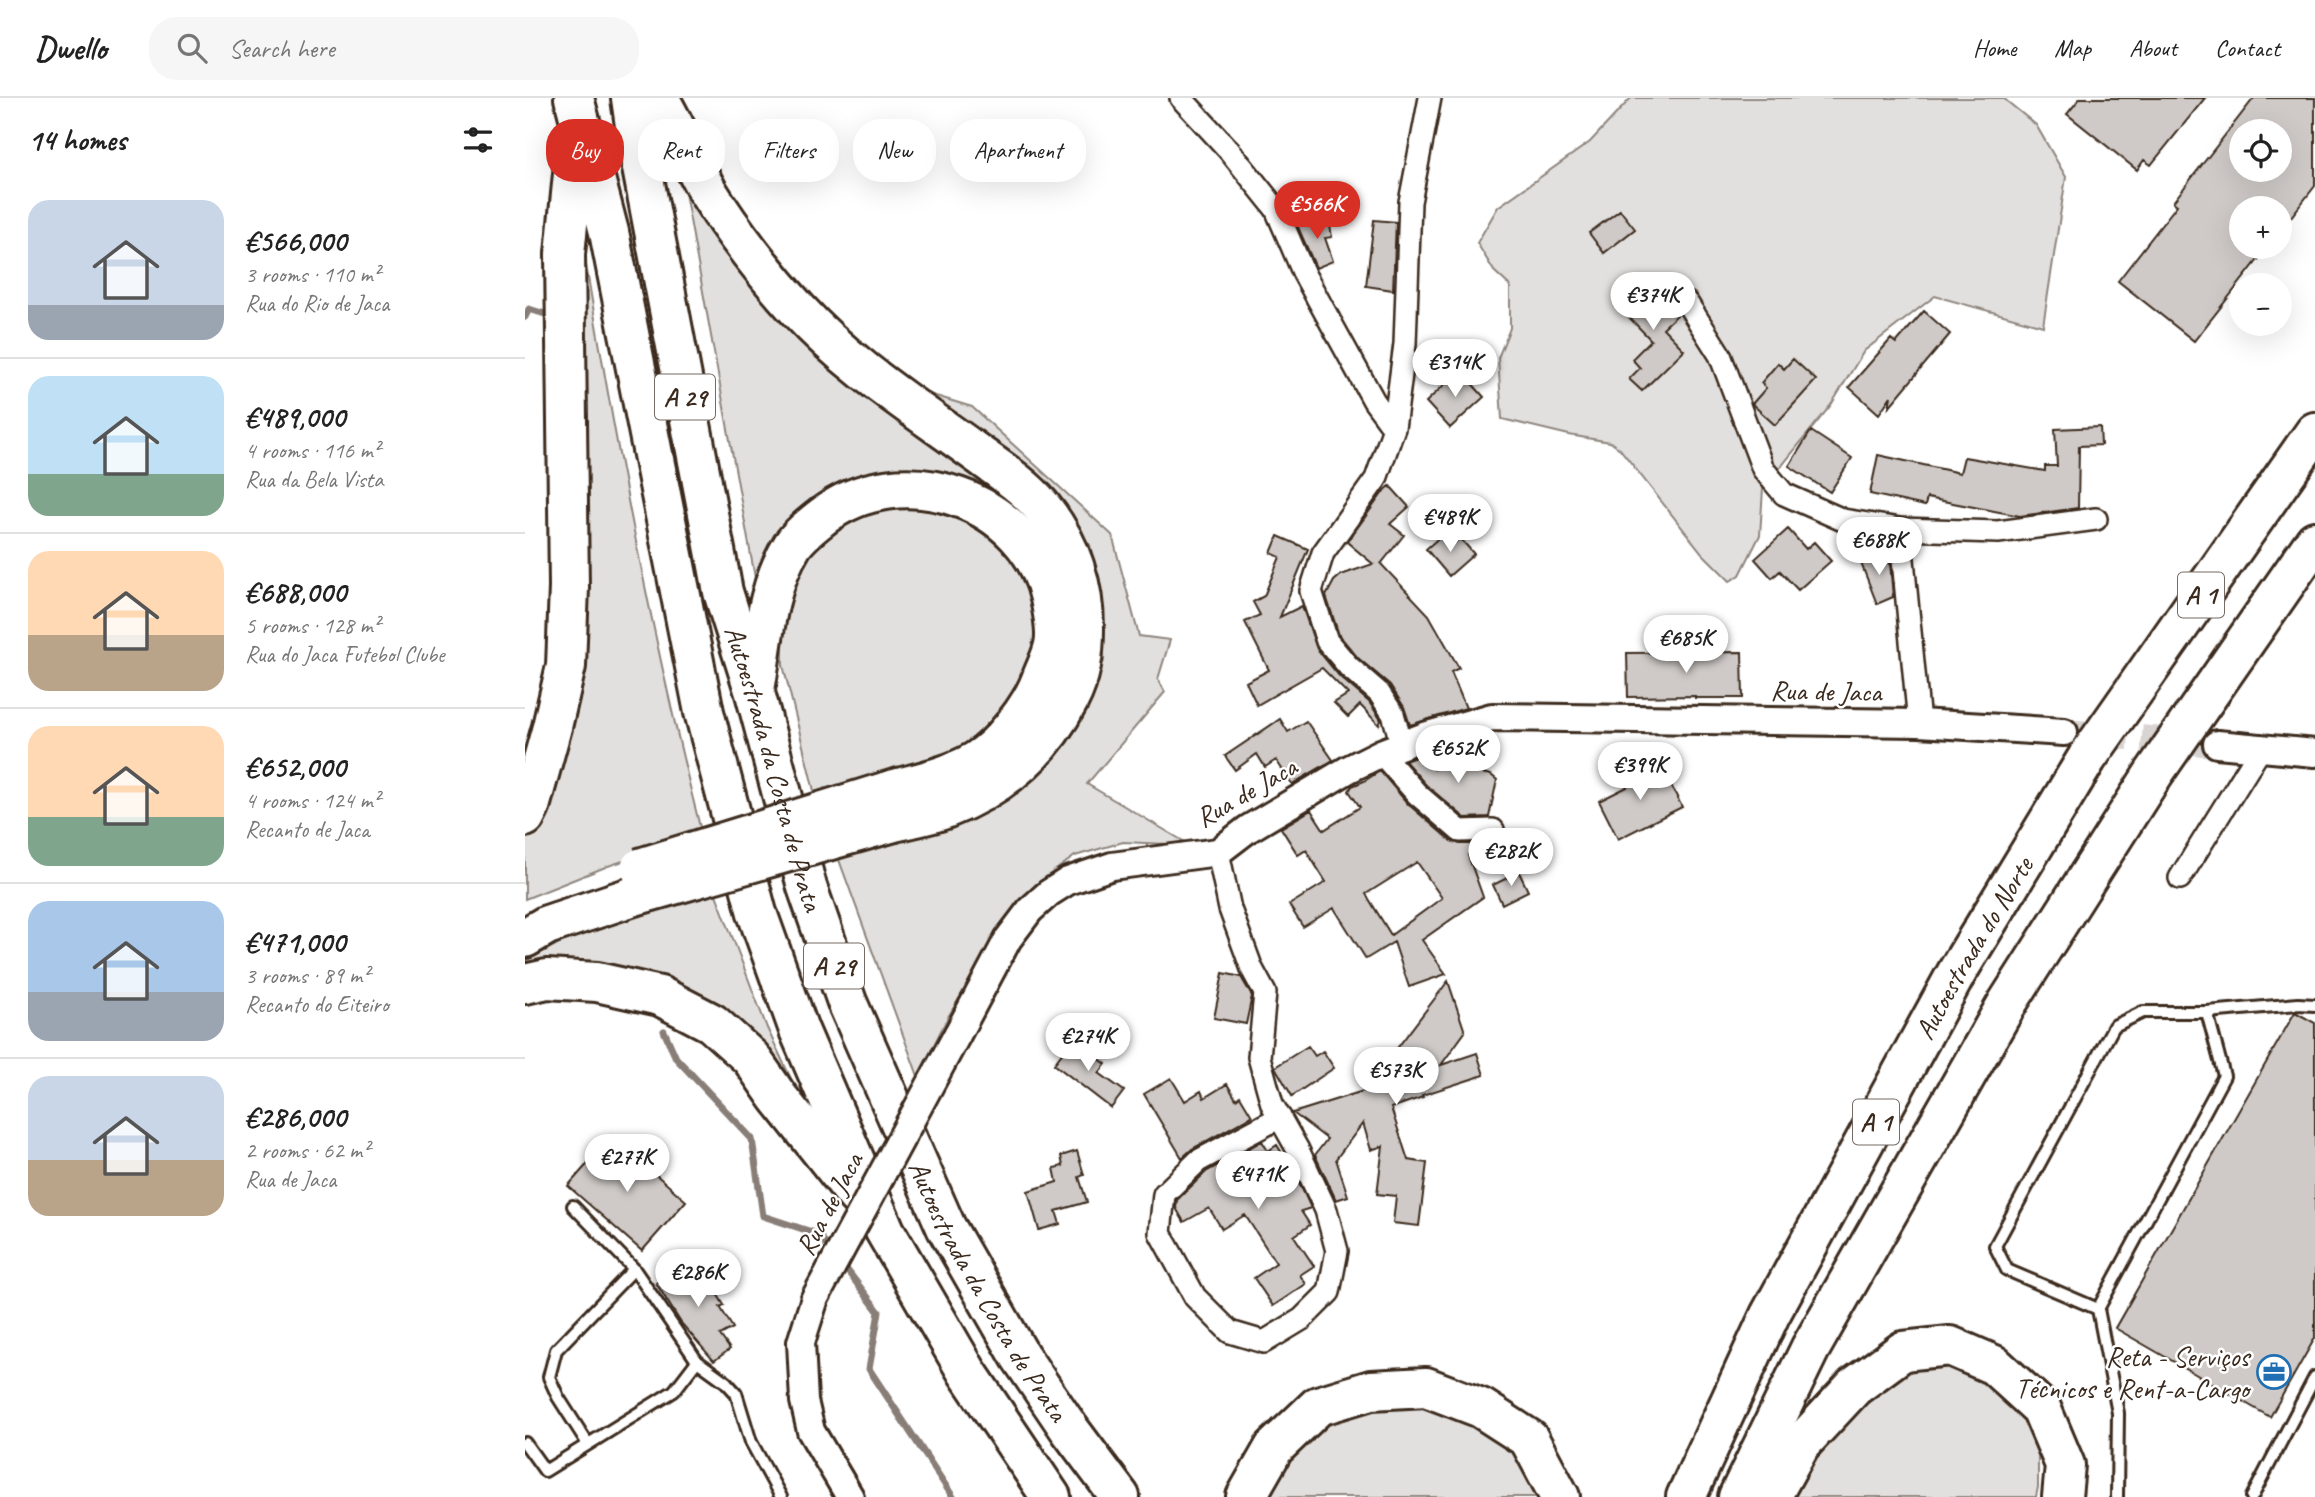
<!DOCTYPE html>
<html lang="en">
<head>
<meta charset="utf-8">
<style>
  :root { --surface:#fff; --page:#f6f6f6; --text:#222; --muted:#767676; --line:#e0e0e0; --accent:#d93025 }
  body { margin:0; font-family:Caveat,sans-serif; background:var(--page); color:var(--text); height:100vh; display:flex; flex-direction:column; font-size:26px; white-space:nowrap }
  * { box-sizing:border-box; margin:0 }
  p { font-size:23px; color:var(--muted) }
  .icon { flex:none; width:38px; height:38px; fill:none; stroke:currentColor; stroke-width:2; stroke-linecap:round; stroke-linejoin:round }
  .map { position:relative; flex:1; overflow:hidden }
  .sheet { display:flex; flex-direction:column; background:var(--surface); width:525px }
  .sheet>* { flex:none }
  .banner { position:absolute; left:21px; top:21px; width:665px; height:63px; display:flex; gap:14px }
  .fabs { position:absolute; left:1704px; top:21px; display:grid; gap:14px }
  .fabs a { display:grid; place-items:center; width:63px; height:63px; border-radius:50%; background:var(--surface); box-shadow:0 7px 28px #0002; font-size:35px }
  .price { position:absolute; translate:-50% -60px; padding:0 16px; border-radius:24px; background:#fff; color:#222; font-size:23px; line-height:46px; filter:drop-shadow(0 2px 4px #0008) }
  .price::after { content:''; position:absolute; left:50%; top:42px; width:21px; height:16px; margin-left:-10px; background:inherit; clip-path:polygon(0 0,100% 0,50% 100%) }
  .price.active { background:var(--accent); color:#fff }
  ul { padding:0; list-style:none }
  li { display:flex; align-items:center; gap:21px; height:175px; padding:0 28px }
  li+li { border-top:2px solid var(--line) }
  li span { display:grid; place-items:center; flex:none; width:196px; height:140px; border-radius:21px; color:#555 }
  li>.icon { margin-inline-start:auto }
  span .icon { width:84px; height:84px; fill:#fffc; stroke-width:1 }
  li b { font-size:30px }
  h2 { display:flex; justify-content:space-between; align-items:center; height:84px; padding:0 28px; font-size:30px }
  .tag { padding:0 24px; border-radius:28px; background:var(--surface); box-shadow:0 7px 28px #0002; font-size:24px; line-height:63px }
  .tag.active { background:var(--accent); color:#fff }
  header { display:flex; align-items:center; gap:42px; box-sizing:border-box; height:98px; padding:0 35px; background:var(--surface); border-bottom:2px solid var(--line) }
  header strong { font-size:33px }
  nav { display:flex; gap:38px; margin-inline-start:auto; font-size:24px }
  .search { width:490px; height:63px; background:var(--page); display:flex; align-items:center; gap:18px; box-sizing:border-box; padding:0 24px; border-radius:28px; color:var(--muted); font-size:26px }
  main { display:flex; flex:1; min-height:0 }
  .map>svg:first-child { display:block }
  .green { fill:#e2e0de; stroke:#8e857e; stroke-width:2 }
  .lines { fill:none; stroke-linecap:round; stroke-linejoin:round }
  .stream { stroke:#887e77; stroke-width:7 }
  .building { fill:#cfcac7; stroke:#3b2a1e; stroke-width:2; fill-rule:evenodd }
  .tertiary-tunnel { stroke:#d8d4d2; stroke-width:26; stroke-dasharray:26 13; stroke-linecap:butt }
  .service-casing { stroke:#3b2a1e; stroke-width:16 }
  .minor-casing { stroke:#3b2a1e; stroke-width:26 }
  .tertiary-casing { stroke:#3b2a1e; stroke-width:32 }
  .motorway-casing { stroke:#3b2a1e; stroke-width:44 }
  .service { stroke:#fff; stroke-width:10 }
  .minor { stroke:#fff; stroke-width:21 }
  .tertiary { stroke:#fff; stroke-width:26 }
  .motorway { stroke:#fff; stroke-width:38 }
  .tertiary-bridge-casing { stroke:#3b2a1e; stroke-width:32; stroke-linecap:butt }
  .motorway-bridge-casing { stroke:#3b2a1e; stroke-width:44; stroke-linecap:butt }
  .tertiary-bridge { stroke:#fff; stroke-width:26 }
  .motorway-bridge { stroke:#fff; stroke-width:38 }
  .labels { text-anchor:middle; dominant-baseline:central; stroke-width:5; stroke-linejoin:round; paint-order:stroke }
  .shield { fill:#fff; stroke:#766a62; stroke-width:2 }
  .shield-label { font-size:26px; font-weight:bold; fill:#3b2a1e }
  .street-label { font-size:28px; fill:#3b2a1e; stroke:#fff }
  .poi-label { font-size:28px; fill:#3b2a1e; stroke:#fff; text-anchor:end }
</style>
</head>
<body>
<header>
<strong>Dwello</strong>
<div class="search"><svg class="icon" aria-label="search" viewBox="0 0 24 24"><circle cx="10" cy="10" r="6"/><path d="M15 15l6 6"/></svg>Search here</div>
<nav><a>Home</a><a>Map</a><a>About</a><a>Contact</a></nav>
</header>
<main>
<section class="sheet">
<h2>14 homes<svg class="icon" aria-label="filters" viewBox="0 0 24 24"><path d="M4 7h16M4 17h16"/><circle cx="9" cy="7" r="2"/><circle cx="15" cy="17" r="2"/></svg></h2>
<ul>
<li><span style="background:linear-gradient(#c9d6e8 75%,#9aa5b1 0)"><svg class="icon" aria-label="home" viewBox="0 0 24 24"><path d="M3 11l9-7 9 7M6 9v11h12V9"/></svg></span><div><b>€566,000</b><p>3 rooms · 110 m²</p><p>Rua do Rio de Jaca</p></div></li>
<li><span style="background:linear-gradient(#bfe0f5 70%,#7fa58c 0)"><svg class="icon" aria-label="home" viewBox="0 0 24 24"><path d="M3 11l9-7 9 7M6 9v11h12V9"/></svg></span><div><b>€489,000</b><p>4 rooms · 116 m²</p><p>Rua da Bela Vista</p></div></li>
<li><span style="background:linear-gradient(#ffd9b3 60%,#b9a48a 0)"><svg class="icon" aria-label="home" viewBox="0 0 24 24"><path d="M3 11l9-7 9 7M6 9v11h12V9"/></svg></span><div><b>€688,000</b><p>5 rooms · 128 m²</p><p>Rua do Jaca Futebol Clube</p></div></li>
<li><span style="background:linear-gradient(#ffd9b3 65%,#7fa58c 0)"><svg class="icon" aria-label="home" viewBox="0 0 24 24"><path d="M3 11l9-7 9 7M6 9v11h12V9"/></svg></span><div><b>€652,000</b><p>4 rooms · 124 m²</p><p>Recanto de Jaca</p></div></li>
<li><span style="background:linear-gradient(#a9c7e8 65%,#9aa5b1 0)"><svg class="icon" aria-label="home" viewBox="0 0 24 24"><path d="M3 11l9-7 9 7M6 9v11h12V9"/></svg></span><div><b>€471,000</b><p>3 rooms · 89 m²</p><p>Recanto do Eiteiro</p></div></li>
<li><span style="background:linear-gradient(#c9d6e8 60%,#b9a48a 0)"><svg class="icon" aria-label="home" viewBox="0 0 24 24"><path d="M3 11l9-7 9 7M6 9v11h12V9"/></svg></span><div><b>€286,000</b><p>2 rooms · 62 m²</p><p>Rua de Jaca</p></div></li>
</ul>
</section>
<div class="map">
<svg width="1790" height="1399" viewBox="0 0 1790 1399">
  <rect width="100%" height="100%" fill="#fff"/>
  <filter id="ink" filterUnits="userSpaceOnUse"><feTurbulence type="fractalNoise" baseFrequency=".0143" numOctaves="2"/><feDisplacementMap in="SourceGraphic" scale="14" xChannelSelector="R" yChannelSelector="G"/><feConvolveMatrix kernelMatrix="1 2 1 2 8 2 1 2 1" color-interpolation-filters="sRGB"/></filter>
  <g filter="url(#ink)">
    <path class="green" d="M1106,0H1478L1511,27L1541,79L1518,228L1410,198L1339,253L1306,307L1238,391L1235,437L1215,477L1205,483L1177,455L1095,351L1085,344L1044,337L977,321L973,260L985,230V188L969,173L952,145L973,109L1065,44Z
      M157,78L478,397L436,380L402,374L370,376L232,491Z
      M59,155C91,351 128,545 177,737L83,768L0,801V741L25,692Z
      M391,292L447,309L587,437L614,538L645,542L633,581L640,594L562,686L665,747L598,744L550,758L510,787L482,821L423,919L393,978L313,759L458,709L501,688L534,655L579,563L577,499L565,447L516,389Z
      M370,404L446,416L503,470L513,539L504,581L461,635L418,661L291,701L258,567V515L279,462L299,440L322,424Z
      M189,791L242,930L286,1023L219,940L0,876V863L59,832Z
      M1424,1268L1457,1276L1491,1309L1513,1347V1389L1511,1399H1267L1296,1348L1326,1311L1379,1269Z
      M898,1301L969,1333L1003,1368L1016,1399H745L753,1374L790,1329L826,1310Z"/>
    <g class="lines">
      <path class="stream" d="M0,219L4,211L20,216
        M139,933L151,960L227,1041L238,1118L293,1136L307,1154
        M315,1163L354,1214L344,1271L428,1399"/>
    </g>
    <path class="building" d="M1555,0H1680L1626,67L1619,62L1612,72L1542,16Z
      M1729,0H1790V88L1755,133V110H1717V149H1743L1669,243L1593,183L1652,107L1648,104ZM1717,33H1755V72H1717Z
      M1095,112L1110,131L1079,155L1064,135Z
      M804,122L807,139L800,140L808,163L791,170L772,127Z
      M849,122L871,124L868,192L841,188Z
      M1127,181L1149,204L1153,216L1138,230L1159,252L1117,293L1104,281L1115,270L1107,261L1126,242L1096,211Z
      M1399,213L1425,236L1364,309L1366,298L1354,316L1324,289L1366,241L1371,245Z
      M1268,261L1291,282L1250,327L1227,306L1241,290L1236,285L1253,265L1259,271Z
      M935,272L959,299L925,330L901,304Z
      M1575,329L1576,347L1554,348L1553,410L1495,418L1402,400L1400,408L1345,396L1353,357L1435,375L1439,359L1520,373V368H1532L1530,331Z
      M1286,333L1327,360L1305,394L1264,368Z
      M865,388L884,409L865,426L879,437L856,466L904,517L934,570L926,574L941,610L885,627L879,609L865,587L833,560L814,537L801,498L809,483L816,477L848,466L822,444L859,393Z
      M1263,431L1281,451L1289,444L1306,463L1273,492L1255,473L1247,480L1230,461Z
      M918,436L928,446L935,440L949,456L924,478L901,451Z
      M753,438L783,451L755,519L777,508L792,551L815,579L844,604L856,622L854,627L835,607L823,619L809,605L823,596L797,570L732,607L721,584L744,572L720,524L735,517L728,504L739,498L755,459L746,455Z
      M1361,455L1365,465L1368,499L1352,506L1336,465Z
      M1217,554L1218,600H1170V598L1103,599L1102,555Z
      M755,621L763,634L781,623L808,662L767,686L751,662L740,669L732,656L710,672L700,658Z
      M924,652L952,674L966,677L972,682L964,719L940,720L901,687L880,663L893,658L909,671Z
      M1119,670L1123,679L1138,671L1157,709L1093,741L1074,703L1102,689L1098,680Z
      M855,673L883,706L926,743L935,746H948L950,752L943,757L958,799L897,842L921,876L884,889L869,844L841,861L809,810L778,829L764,807L801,784L781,752L773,757L756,730L786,712L799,732L835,709L824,693L827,688L839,683ZM892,764L917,800L866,837L841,796Z
      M994,774L1003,793L977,806L968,787Z
      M698,875L716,879L727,898L721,926L689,920Z
      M923,883L940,934L916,967L952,955L959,977L897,997L898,999L866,1010L883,1062L902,1065L894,1128L868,1125L871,1098L852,1096L858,1048L846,1052L838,1025L811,1061L823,1098L811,1102L790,1057L802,1041L768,1015L867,984L861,965Z
      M1770,914L1790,925V1240L1745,1319L1590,1230Z
      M548,941L581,966L574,975L599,993L586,1010L529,966Z
      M783,948L790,958L798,953L809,970L767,998L750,969Z
      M646,980L660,1003L676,993L679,1000L702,986L711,1001L715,998L727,1018L667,1051L657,1060L619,996Z
      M87,1038L161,1103L117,1153L43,1088Z
      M737,1043L743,1053L752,1047L772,1080L786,1110L776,1113L785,1127L769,1138L789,1168L775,1177L781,1186L748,1208L729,1180L751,1165L720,1117L697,1131L684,1110L659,1124L651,1110L652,1102L681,1074Z
      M552,1053L559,1077L554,1079L562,1104L531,1113L535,1126L514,1132L503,1093L532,1084L529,1070L538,1068L536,1058Z
      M175,1168L199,1207L195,1209L208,1230L195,1237L205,1251L189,1263L156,1225L131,1185L155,1170L160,1178Z"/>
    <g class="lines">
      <path class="tertiary-tunnel" d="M1539,634L1692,646"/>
      <g class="service-casing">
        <path id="service" d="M48,1108L109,1171L172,1263L201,1284L211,1295L226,1344L256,1399
          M1573,1211L1482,1172L1470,1148L1589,928L1618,914H1682L1773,906L1790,907
          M0,1345L20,1373L149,1293L172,1263
          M63,1346L33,1299L24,1279L31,1252L109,1171
          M1592,1399L1593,1315L1573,1211L1699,978L1682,914
          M1727,1399L1790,1279"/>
      </g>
      <g class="minor-casing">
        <path id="minor" d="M656,0L703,51L751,111L779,176L849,303L869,330
          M1162,205L1195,257L1238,371L1259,396L1318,422L1375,431L1473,434L1571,421
          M1375,431L1394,625
          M877,647L868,616L854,595L824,569L802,543L786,493L798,455L851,381L869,330L880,246L885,104L905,0
          M856,655L892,696L935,733L968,732
          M693,754L705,811L727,871L740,895L734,959L747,1006L773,1052L801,1112L812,1153L804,1194L777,1221L739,1244L705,1234L670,1199L635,1135L639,1096L673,1063L755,1019
          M1655,780L1736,650"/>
      </g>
      <g class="tertiary-casing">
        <path id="tertiary" d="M1692,646L1790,655
          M432,937L483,841L505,812L524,795L543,783L587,768L693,754L723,731L824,671L856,655L903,637L967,619L1394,625L1539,634
          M290,1200L276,1244L279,1303L286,1333L325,1399"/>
      </g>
      <g class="motorway-casing">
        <g id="motorway">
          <path d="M49,0L84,134L179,614L232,815L274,932L360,1133L442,1274L526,1399"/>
          <path id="s1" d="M106,0L113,49L198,494L230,595L282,789L322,904L421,1129L495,1258L545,1332L595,1399"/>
          <path d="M134,0C152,30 165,63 183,94C207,133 242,178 273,212C323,267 387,308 446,351C469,368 498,386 516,408C545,444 559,484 559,530C559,556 556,579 544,602C517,654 475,690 420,711C404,717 386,720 369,724"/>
          <path d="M231,586C239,539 241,490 267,448C274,437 287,427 297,419C376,357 504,401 525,500C528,514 532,533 529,547C527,558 520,571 516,582C506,609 476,648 451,663C424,679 390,685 360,694"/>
          <path d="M0,719L5,709L27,629L41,568L44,489L40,156L51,46"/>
          <path d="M0,840L22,827L109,798"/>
          <path d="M0,886L22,881L72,884L135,898L187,925L226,960L253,999L332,1098"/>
          <path d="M721,1399L749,1350L793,1308L846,1292L901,1289L956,1310L1004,1341L1035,1399"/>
          <path id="s2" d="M1161,1399L1245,1217L1432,874L1562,660L1790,334"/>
          <path d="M1213,1399L1285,1251L1483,904L1629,675L1790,443"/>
          <path d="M1246,1399L1275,1347L1329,1289L1378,1253L1425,1248L1469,1267L1516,1310L1540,1367L1537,1399"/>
        </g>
      </g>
      <use href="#service" class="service"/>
      <use href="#minor" class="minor"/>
      <use href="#tertiary" class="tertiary"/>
      <use href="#motorway" class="motorway"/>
      <g class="tertiary-bridge-casing">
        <path id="tertiary-bridge" d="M290,1200L432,937"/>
      </g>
      <g class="motorway-bridge-casing">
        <path id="motorway-bridge" d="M115,770L360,694
          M109,798L369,724"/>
      </g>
      <use href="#tertiary-bridge" class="tertiary-bridge"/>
      <use href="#motorway-bridge" class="motorway-bridge"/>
    </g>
  </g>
  <defs>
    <g id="office-ring" transform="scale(1.75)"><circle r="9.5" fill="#fff" stroke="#1f6fb2" stroke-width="1.5"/><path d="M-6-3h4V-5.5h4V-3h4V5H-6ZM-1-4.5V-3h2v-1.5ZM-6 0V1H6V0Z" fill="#1f6fb2"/></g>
  </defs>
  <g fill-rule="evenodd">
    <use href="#office-ring" x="1749" y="1274"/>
  </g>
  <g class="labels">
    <g class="shield">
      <rect x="130" y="276.5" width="60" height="45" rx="5"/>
      <rect x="1653" y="474.5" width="46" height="45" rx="5"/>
      <rect x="279" y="845.5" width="60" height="45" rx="5"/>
      <rect x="1328" y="1001.5" width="46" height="45" rx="5"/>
    </g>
    <g class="shield-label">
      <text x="160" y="299">A 29</text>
      <text x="1676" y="497">A 1</text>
      <text x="309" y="868">A 29</text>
      <text x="1351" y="1024">A 1</text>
    </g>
    <g class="street-label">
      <text transform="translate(1301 593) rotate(1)">Rua de Jaca</text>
      <text stroke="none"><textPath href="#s1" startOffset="686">Autoestrada da Costa de Prata</textPath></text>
      <text transform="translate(721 694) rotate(-30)">Rua de Jaca</text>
      <text stroke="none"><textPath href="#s2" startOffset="620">Autoestrada do Norte</textPath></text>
      <text transform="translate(304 1106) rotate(-62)">Rua de Jaca</text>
      <text stroke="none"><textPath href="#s1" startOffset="1253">Autoestrada da Costa de Prata</textPath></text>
    </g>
    <g class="poi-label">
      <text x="1724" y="1258">Reta - Serviços<tspan x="1724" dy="32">Técnicos e Rent-a-Cargo</tspan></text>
    </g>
  </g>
</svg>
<div class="fabs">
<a><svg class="icon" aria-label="locate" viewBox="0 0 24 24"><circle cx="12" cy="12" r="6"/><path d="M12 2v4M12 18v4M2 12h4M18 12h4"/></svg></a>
<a>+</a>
<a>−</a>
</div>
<b class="price active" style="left:792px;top:143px">€566K</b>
<b class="price" style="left:1128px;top:234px">€374K</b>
<b class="price" style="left:930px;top:301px">€314K</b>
<b class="price" style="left:925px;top:456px">€489K</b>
<b class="price" style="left:1354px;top:479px">€688K</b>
<b class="price" style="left:1161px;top:577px">€685K</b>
<b class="price" style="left:933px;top:687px">€652K</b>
<b class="price" style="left:1115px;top:704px">€399K</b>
<b class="price" style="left:986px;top:790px">€282K</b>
<b class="price" style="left:563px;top:975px">€274K</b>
<b class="price" style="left:871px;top:1009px">€573K</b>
<b class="price" style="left:102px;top:1096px">€277K</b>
<b class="price" style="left:733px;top:1113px">€471K</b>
<b class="price" style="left:173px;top:1211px">€286K</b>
<div class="banner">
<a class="tag active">Buy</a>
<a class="tag">Rent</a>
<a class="tag">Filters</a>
<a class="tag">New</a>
<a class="tag">Apartment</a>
</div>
</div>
</main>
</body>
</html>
